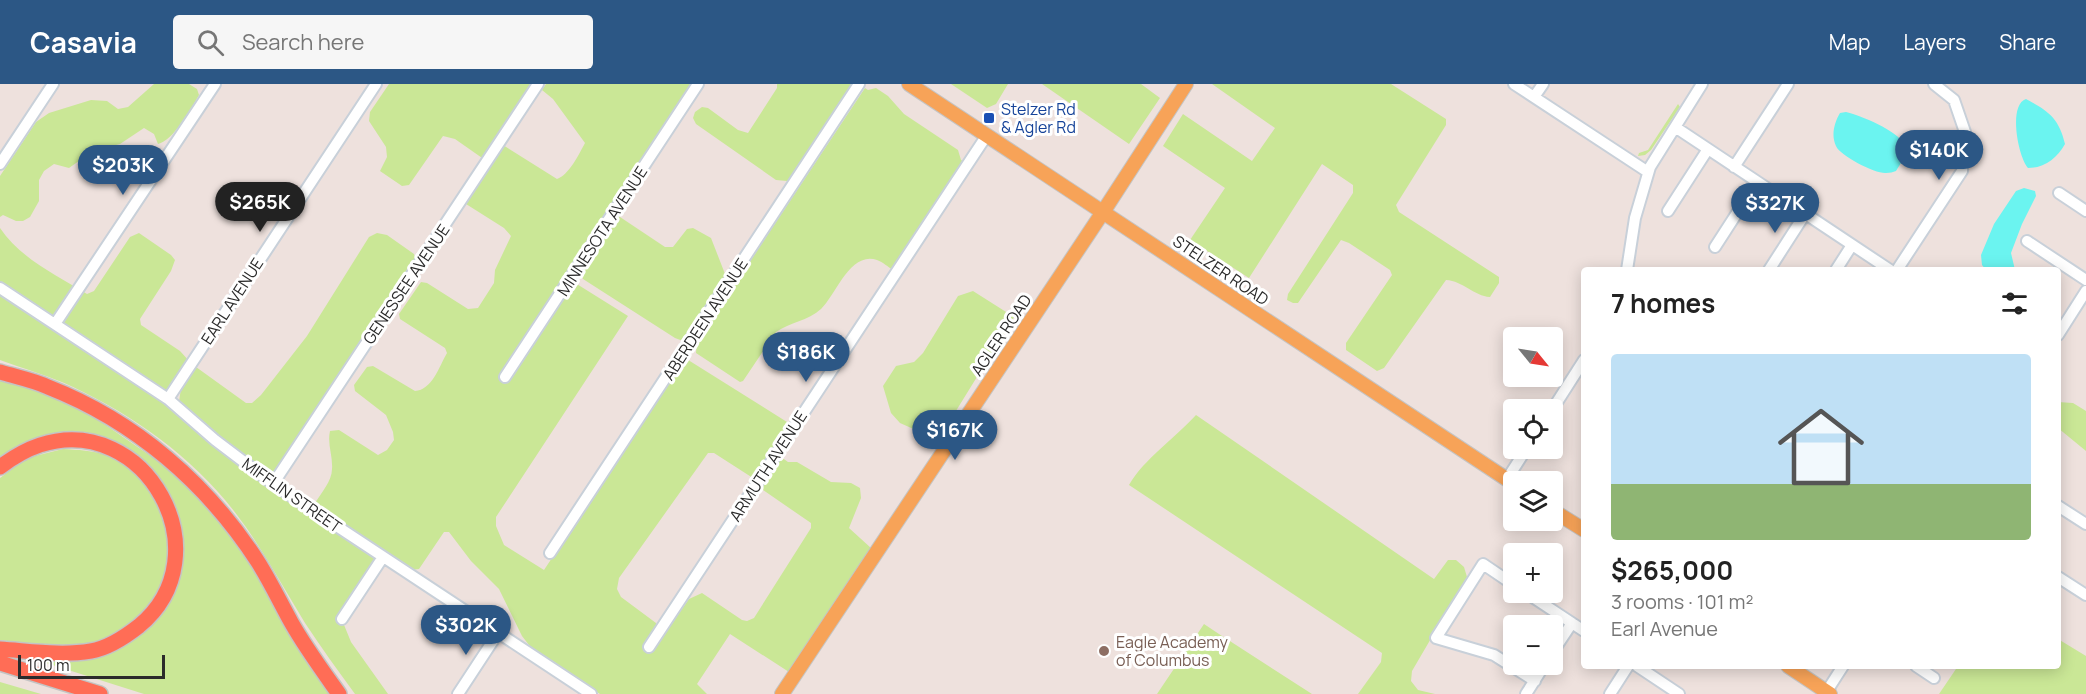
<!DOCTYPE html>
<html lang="en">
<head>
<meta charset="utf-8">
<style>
  :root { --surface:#fff; --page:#f6f6f6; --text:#222; --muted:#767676; --line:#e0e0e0; --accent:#2c5785 }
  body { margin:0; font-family:Manrope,sans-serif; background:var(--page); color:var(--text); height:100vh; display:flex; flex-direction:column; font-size:22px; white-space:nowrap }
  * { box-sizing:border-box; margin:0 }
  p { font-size:20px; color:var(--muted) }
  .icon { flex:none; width:33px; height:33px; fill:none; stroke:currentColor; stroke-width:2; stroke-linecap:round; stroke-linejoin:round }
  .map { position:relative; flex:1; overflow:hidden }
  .sheet { position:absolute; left:1581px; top:183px; width:480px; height:402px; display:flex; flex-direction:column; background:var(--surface); border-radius:6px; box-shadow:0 3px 15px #0003 }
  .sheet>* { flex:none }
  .needle { width:39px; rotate:120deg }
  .fabs { position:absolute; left:1503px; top:243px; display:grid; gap:12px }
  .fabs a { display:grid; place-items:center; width:60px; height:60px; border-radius:6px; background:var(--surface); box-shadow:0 3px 15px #0003; font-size:30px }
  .scale { position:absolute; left:18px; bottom:15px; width:147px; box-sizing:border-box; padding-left:6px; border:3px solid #2b2b2b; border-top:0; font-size:16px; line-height:21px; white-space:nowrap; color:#2b2b2b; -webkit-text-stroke:4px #fff; paint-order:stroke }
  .price { position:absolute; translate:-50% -51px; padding:0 14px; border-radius:21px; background:var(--accent); color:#fff; font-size:20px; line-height:39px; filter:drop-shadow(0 2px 3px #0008) }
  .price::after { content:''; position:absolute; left:50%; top:36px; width:18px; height:14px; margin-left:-9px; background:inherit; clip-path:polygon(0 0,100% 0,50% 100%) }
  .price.selected { background:#222; color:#fff }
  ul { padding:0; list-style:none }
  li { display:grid; align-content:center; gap:12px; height:318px; padding:0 30px }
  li+li { border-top:2px solid var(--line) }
  li span { display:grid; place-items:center; height:186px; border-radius:6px; color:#555 }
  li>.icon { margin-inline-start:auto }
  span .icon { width:108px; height:108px; fill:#fffc; stroke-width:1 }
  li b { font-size:26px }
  h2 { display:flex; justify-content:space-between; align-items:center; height:72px; padding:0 30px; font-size:26px }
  header { display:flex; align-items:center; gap:36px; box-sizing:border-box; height:84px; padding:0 30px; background:var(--accent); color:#fff }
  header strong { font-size:28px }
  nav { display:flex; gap:33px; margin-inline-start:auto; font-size:21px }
  .search { width:420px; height:54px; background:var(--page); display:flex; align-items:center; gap:15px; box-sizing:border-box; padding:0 21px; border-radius:6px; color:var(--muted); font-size:22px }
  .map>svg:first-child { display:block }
  .green { fill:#cae796 }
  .water { fill:#6bf4f0 }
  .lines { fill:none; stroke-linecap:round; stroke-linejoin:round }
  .minor-casing { stroke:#c8d0d9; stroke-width:14 }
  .major-casing { stroke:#c4c4c4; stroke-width:16 }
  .highway-casing { stroke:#c4c4c4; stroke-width:18 }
  .minor { stroke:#fff; stroke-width:10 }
  .major { stroke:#f7a358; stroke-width:14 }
  .highway { stroke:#ff6d56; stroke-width:15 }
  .transit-dot { fill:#1a4fb4; stroke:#fff; stroke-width:2 }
  .education-dot { fill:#8d6e63; stroke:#fff; stroke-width:2 }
  .labels { text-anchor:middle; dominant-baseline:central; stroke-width:6; stroke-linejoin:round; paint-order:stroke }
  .transit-label { font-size:16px; fill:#164399; stroke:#fff; text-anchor:start }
  .street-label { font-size:16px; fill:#2b2b2b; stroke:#fff }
  .education-label { font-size:16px; fill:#785e54; stroke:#fff; text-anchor:start }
</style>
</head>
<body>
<header>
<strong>Casavia</strong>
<div class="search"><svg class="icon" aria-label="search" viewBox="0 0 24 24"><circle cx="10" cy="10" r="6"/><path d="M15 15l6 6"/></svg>Search here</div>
<nav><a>Map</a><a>Layers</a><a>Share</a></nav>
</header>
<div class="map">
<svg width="2086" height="610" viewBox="0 0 2086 610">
  <rect width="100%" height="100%" fill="#eee1dd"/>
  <path class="green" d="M154,0H189L197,5L199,11C191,25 173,57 158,60L154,50L144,44L120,60L93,67L69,84L54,80L44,87L39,96V117L30,133L23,137H16L3,131L0,133V92L36,38L49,29L91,16L107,17L118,25L128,23Z
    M389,0H535L485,76L455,55L443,52L409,101L402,102L380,87L387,73L386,63L369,37L370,28Z
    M546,0H695L572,197L628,232L496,433V442L504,461L544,486L685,274L787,338L789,346L756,396L714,369H708L619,494L617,505L621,513L656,539V544L663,551L689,515L702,509L742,536L747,537L754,534L811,444V439L760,404L781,373L788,378H797L831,398L851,399L860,404L861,414L849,444L871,464L789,588L730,550L697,600L707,610H600L536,570L522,552L499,505L471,477L449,448H444L419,485L411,486L315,419C321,409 332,397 332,385C333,372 327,360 330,347L339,346L378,371L387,366L394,356L393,348L386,331L355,307L354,301L367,283L373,282L415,307C432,306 439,283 447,269L445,264L400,235L399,230L421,198L427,199L468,225L478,224L494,199L495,186L511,152L504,144L466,120L503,61L557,95C569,91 579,70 585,59L553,15L542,6Z
    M777,0H856L796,93L787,97L776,96L696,40L693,34L695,28L702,23L708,24L738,46L748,49L777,4Z
    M951,0H1008L996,20L987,24Z
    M1042,0H1141L1160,14L1129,60Z
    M1212,0H1391L1446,35V41L1396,121L1399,128L1499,193V199L1490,213C1474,212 1463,197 1446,196L1384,284L1377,287L1346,266V259L1392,191L1390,186L1349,159L1341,156L1298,219H1293L1287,216L1288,210L1353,109V101L1322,80L1249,194L1190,156L1225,104L1163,62L1183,30L1252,77L1275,44Z
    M865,4L868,6L876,4L888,12L904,30L958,66L961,76L965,78L893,186C888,183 883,178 877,176C850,167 836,211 821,225C808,237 790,238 776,248L743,297L740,298L696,269L697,257Z
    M1678,20L1680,23L1651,66L1645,71L1638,72L1639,69L1648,66Z
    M617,131L665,163H673L687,145L693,144L711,154L727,195L688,255L683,257L675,254L583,195L581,190L583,183Z
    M0,144C20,174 56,191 87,210L94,207L130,153L139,149L171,171L175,176L171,187L140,235L141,241L180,267L190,278L169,306H162L0,199Z
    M377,149L387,151L414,170L416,178L273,390C254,391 196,333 179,318L181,304L196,283L246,319H252L261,311L307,252L369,153Z
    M973,207L1014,233L938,356L900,339L891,329L883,302L896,282L914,278L923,269L958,212Z
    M0,210L178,328L250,391L376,474L340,531L351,558L388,610H355C338,587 321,563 305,539C283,503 263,465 237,431C195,375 135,332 73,303C50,292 24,285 0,276Z
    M0,294L36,306L88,329L158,377L189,403L225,444L245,471L269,512L332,610H144L43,578L44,574L93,572L168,516L171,417L96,355L0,376Z
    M2058,318L2073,319L2086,327V367L2058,344Z
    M1196,331L1434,495L1448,476H1456L1464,483L1467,493L1412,587L1411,597L1418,606L1435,610H1358L1381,578L1382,569L1129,401C1144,375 1175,354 1196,331Z
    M63,365C78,366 93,366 108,372C153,388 177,443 166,488C163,502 155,512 146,523C134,540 117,554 95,559C64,566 31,560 0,556V394L27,374Z
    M1204,540L1219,550L1312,610H1157Z
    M2058,555L2086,572V610H1939L1958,582H2058Z
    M0,598L41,610H0Z"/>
  <path class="water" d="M2026,15C2048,27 2059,34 2065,60C2057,74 2045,84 2028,84C2018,72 2008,21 2026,15Z
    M1846,28C1860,31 1898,47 1904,60C1908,70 1901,79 1896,87C1893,88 1890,89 1886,89C1876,90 1840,72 1836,62C1831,52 1834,39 1840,29Z
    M2024,104L2035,107L2036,112L2022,140L2011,169L2015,186H1986L1982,181L1981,171L1994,140L2016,107Z"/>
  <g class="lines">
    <g class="minor-casing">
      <path id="minor" d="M1514,0L1648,88
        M1534,13L1543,0
        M1675,43L1890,186
        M0,80L53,0
        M1734,83L1788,0
        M2059,109L2086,127
        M1668,127L1708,65
        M2027,157L2086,196
        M1715,163L1757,98
        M1627,186L1635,134L1650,83L1702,0
        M1769,186L1805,130
        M1836,186L1852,161
        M1897,186L1962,87L1965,48L1954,16L1934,0
        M0,204L168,315L215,356L273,400L591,610
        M55,240L215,0
        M2058,251L2086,207
        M505,293L698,0
        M168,315L376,0
        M1552,326L1584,276
        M1507,395L1527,364
        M273,400L538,0
        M2058,422L2086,440
        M550,469L859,0
        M2058,493L2086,511
        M1514,501L1483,480L1436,554L1494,571L1535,597
        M1525,508L1584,547
        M342,535L383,473
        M649,563L987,51
        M1552,569L1572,539
        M1637,582L1679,610
        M1916,582L1934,594
        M458,610L498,549
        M1526,610L1545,580
        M1610,610L1628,582
        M1825,610L1843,582"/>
    </g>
    <g class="major-casing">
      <path id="major" d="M909,0L1514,400
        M1552,426L1584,446
        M1788,582L1830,610
        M782,610L1103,128L1186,0"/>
    </g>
    <g class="highway-casing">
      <path id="highway" d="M0,288C16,293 33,296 48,303C135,337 207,399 258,478C270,497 280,518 291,538C305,563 322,586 339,610
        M0,383C12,374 25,366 40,361C146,327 225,471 139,542C125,553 109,564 91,567C61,572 30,567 0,565
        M0,579L100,610"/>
    </g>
    <use href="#minor" class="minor"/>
    <use href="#major" class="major"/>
    <use href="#highway" class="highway"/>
  </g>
  <rect class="transit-dot" x="983" y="28" width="12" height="12" rx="3"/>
  <circle class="education-dot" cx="1104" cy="567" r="6"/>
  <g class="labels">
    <g class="transit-label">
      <text x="1001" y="25">Stelzer Rd<tspan x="1001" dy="18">&amp; Agler Rd</tspan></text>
    </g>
    <g class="street-label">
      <text transform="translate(602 147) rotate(-57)">MINNESOTA AVENUE</text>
      <text transform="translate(1221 186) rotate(34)">STELZER ROAD</text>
      <text transform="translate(406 200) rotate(-56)">GENESSEE AVENUE</text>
      <text transform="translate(232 217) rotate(-57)">EARL AVENUE</text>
      <text transform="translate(705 235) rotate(-57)">ABERDEEN AVENUE</text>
      <text transform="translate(1001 251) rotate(-56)">AGLER ROAD</text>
      <text transform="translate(768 382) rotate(-57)">ARMUTH AVENUE</text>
      <text transform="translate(292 411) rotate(35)">MIFFLIN STREET</text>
    </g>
    <g class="education-label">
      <text x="1116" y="558">Eagle Academy<tspan x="1116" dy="18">of Columbus</tspan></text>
    </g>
  </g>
</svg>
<div class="fabs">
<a><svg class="needle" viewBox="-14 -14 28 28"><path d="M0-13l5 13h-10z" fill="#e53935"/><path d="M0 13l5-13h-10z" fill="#767676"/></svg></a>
<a><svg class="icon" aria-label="locate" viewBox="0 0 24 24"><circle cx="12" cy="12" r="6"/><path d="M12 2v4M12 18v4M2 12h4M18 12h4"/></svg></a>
<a><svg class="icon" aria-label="layers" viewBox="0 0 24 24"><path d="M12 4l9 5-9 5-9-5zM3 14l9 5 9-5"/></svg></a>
<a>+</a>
<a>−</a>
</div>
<div class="scale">100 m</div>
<b class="price" style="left:1939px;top:97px">$140K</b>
<b class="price" style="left:123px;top:112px">$203K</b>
<b class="price selected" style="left:260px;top:149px">$265K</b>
<b class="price" style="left:1775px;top:150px">$327K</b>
<b class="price" style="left:806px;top:299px">$186K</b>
<b class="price" style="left:955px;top:377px">$167K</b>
<b class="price" style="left:466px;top:572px">$302K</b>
<section class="sheet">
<h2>7 homes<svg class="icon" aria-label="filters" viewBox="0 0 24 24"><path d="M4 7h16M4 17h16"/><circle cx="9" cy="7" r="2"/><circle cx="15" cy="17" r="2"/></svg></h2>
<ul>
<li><span style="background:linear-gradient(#bfe0f5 70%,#8fb573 0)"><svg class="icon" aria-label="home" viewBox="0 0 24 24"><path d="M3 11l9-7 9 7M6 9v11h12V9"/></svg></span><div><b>$265,000</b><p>3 rooms · 101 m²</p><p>Earl Avenue</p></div></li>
</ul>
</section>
</div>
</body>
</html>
